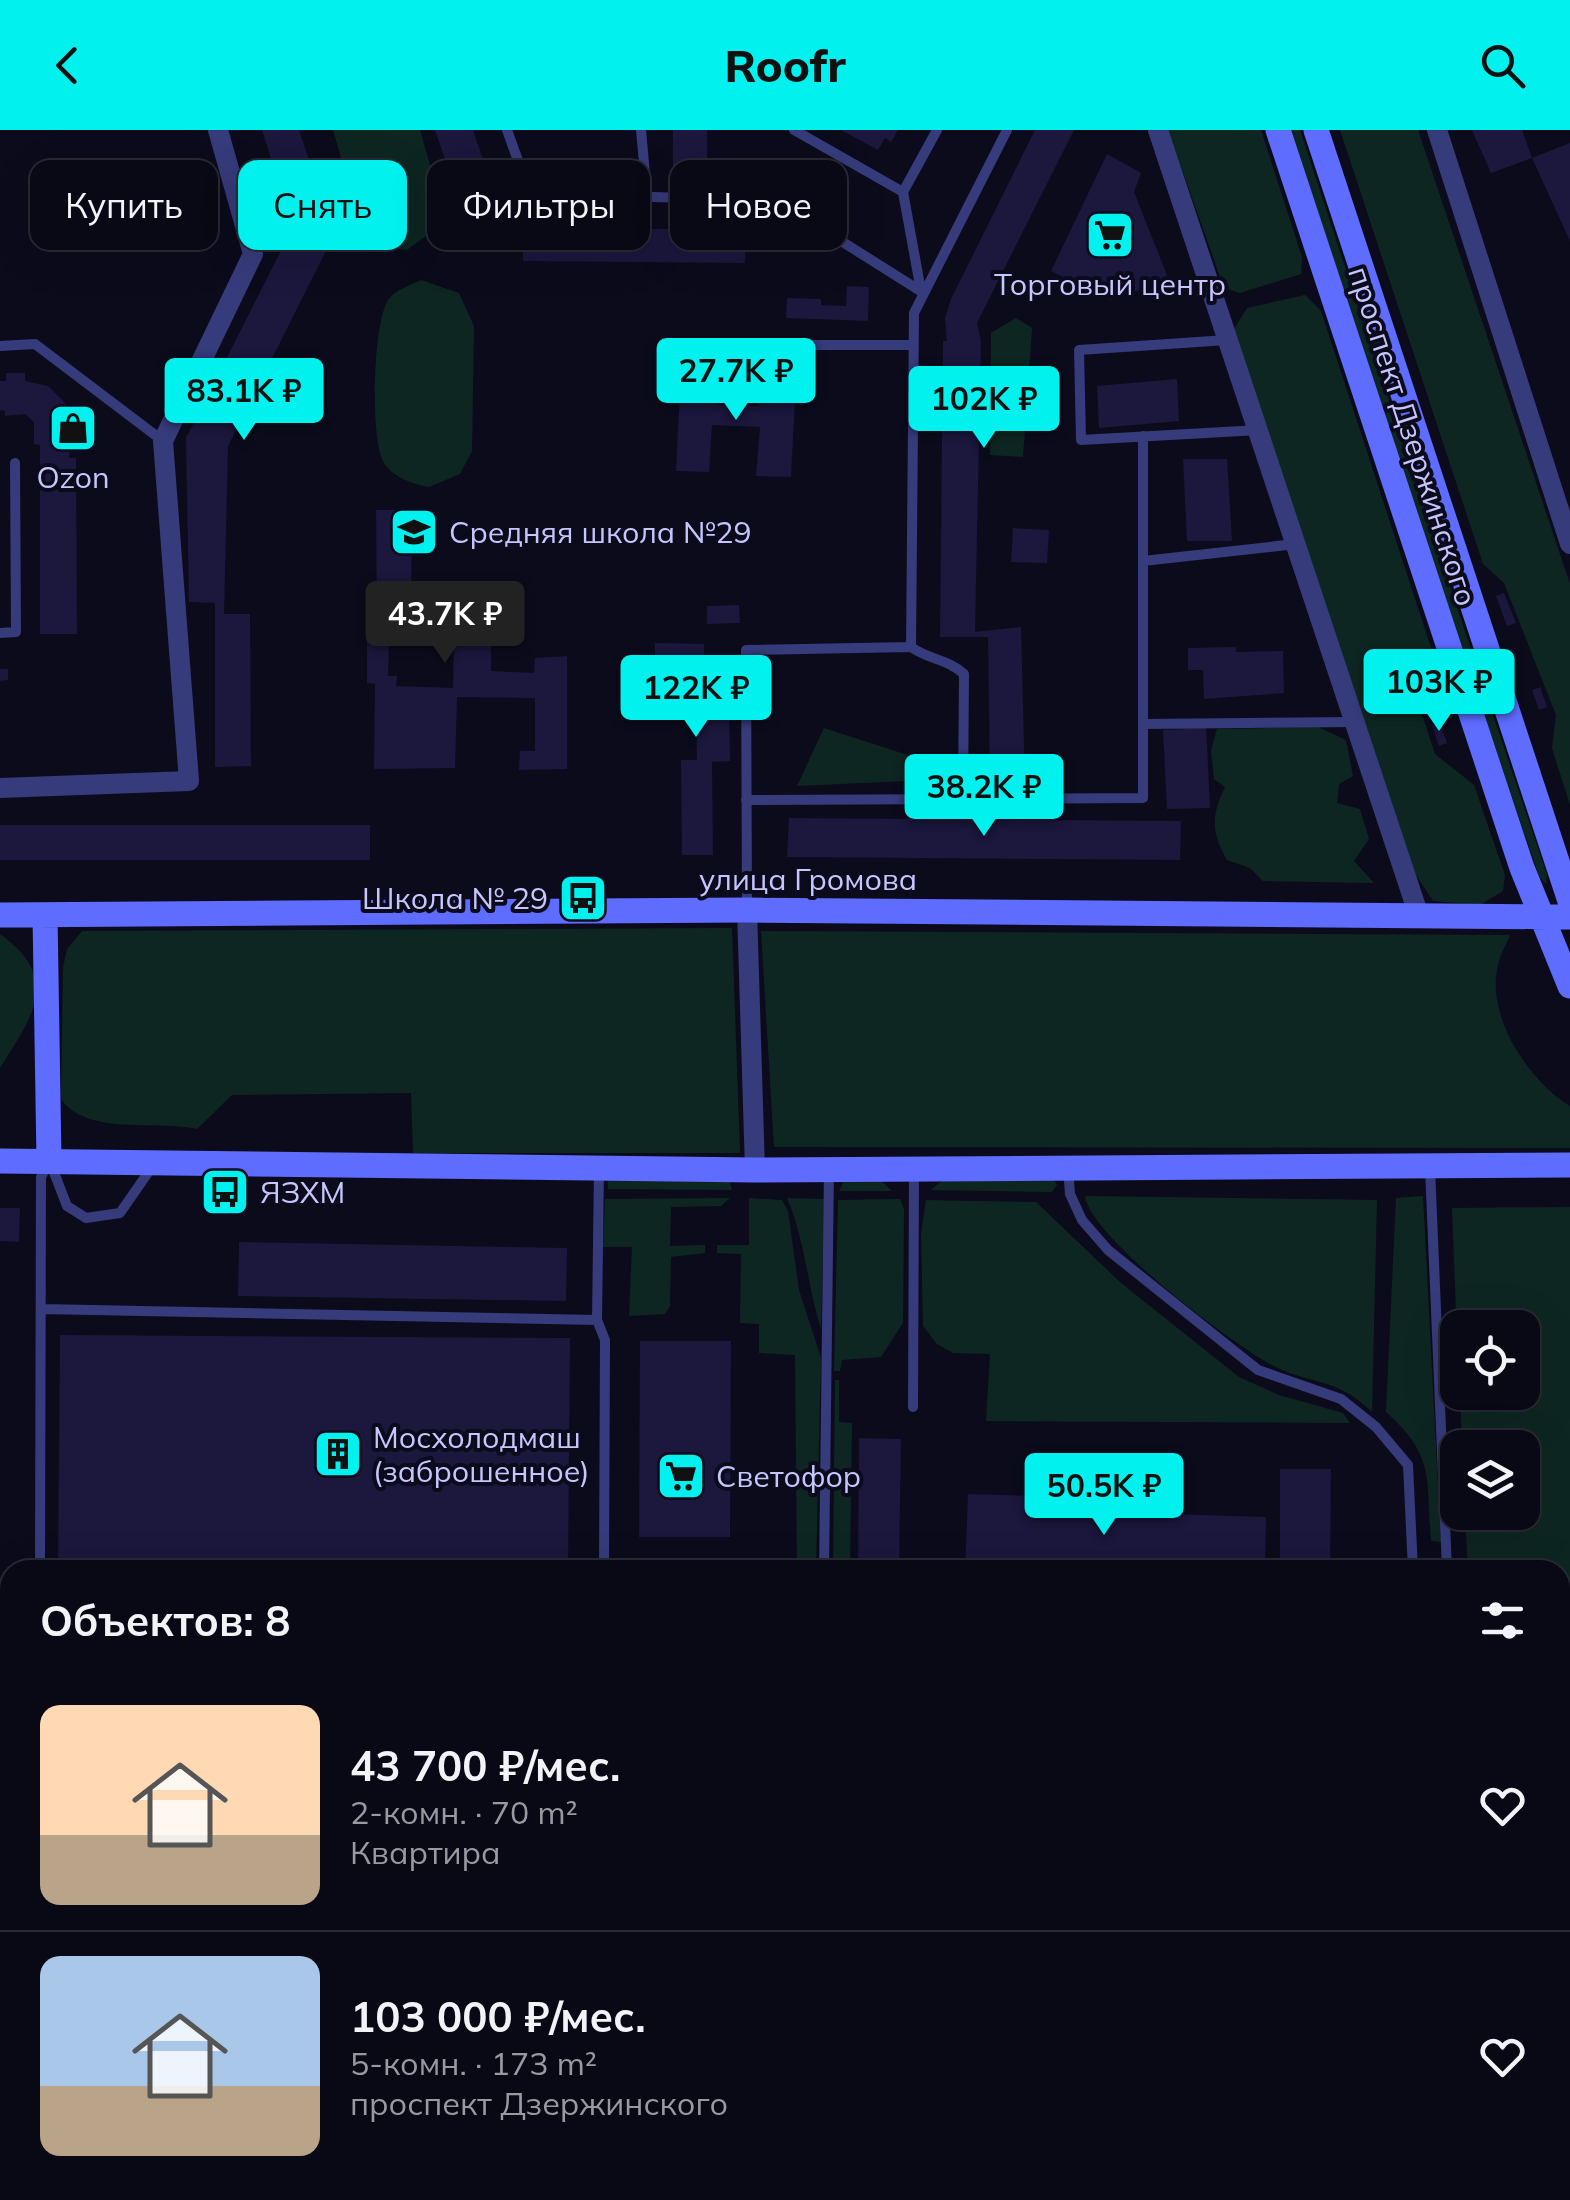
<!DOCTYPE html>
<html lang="ru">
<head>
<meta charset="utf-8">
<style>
  :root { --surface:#090815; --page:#171622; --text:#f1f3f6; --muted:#999aa0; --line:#292934; --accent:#00f1ee }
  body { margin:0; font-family:Mulish,sans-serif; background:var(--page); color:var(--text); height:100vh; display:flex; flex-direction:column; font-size:38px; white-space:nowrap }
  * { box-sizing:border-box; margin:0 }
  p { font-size:32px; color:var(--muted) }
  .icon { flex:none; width:55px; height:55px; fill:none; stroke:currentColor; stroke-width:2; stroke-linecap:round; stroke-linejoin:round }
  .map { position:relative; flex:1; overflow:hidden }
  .side { position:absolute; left:0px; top:1430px; width:1570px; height:640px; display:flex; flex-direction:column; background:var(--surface); border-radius:30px 30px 0 0; box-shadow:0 10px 40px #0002,0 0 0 2px var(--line) }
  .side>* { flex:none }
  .guide { position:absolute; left:30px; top:30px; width:1000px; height:90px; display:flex; gap:20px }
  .controls { position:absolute; left:1440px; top:1180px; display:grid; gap:20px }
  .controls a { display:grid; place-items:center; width:100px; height:100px; border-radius:20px; background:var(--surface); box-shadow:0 10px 40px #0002,0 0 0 2px var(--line); font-size:50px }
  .price { position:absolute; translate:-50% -85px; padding:0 22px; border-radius:10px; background:var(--accent); color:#111; font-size:32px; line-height:65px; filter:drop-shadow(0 2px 5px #0008) }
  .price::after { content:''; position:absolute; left:50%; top:60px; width:30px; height:22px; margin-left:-15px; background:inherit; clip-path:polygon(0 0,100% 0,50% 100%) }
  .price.selected { background:#222; color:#fff }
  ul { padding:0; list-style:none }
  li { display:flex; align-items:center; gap:30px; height:250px; padding:0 40px }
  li+li { border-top:2px solid var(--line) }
  li span { display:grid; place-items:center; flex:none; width:280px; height:200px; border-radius:20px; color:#555 }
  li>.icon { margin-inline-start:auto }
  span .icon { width:120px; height:120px; fill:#fffc; stroke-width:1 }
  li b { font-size:42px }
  h2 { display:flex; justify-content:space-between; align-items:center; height:120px; padding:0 40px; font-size:42px }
  .pill { padding:0 35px; border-radius:20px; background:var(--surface); box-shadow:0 10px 40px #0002,0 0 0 2px var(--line); font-size:35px; line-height:90px }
  .pill.selected { background:var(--accent); color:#111 }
  header { display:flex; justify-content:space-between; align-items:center; height:130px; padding:0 40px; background:var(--accent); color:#111; font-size:45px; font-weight:800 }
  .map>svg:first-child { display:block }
  .green { fill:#0e2622 }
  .building { fill:#1b173d; fill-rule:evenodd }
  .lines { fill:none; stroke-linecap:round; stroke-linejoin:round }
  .lane { stroke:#363b7b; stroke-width:10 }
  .street { stroke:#363b7b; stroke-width:20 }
  .secondary { stroke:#5e6cff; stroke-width:25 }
  .labels { text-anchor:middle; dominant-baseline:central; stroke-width:8; stroke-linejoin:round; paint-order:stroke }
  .poi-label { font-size:30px; fill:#c6c6ff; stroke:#0c0b1c; text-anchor:start }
  .street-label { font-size:30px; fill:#c6c6ff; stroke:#0c0b1c }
</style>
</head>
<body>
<header><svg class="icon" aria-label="back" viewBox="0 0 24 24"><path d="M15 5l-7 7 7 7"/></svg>Roofr<svg class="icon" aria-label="search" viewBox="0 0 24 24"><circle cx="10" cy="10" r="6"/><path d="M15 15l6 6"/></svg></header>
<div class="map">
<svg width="1570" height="2070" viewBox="0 0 1570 2070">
  <rect width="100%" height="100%" fill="#0c0b1c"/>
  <path class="green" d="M333,0H420L446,91L407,120L367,115Z
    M1168,0H1261L1302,127L1301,144L1240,163L1224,158Z
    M1291,0H1300L1473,526L1465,528Z
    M1340,0H1418L1570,454V675L1552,618L1556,585L1504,453L1483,434Z
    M421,150L459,163L474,196L472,321L460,344L429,357C413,354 391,347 383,331C370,305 373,194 388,170C395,160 410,155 421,150Z
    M1305,165L1321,181L1437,536L1418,572L1435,624L1474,655L1505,745L1503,761L1480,775L1433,771L1414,742L1234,199L1247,178Z
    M1016,188L1032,198L1023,327L990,325L991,203Z
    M1476,535L1547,745L1546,754L1539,746L1468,537Z
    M1318,597L1346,610L1353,646L1339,654L1337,673L1360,679L1369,709L1354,731L1374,753L1263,751L1250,738L1227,730C1211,702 1211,686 1225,657L1214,649L1211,620L1217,599Z
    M824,598L932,633L928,650L797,656Z
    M732,798L740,1023H413L411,963L232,965L197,999C158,990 86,1006 61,969L63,838L67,819L82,801Z
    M761,801L1510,805C1506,815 1500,825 1498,835C1485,886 1529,951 1570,976V1018L774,1017Z
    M0,804C62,849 33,885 0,938Z
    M607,1042L728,1046L732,1060L608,1059Z
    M877,1047L892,1061H839L844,1051Z
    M944,1049H1054L1057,1055L1052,1062L931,1060Z
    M1085,1066L1377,1070L1372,1282C1334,1245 1310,1256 1270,1234C1230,1212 1091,1108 1085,1066Z
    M1423,1066L1441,1412L1431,1411C1426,1350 1436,1326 1386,1282L1396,1068Z
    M730,1068L721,1076L671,1077L670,1116L705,1115V1123L671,1127L670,1176L665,1184L629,1186L632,1117H603L605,1069Z
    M749,1068L782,1070L788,1081L799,1160L821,1228L816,1440H797L795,1225L759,1223V1194L740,1193L741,1124L717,1123V1115H749Z
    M787,1068L824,1069L821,1199C807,1155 805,1109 787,1068Z
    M900,1069L904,1079L903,1193L881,1227L842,1230L840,1241H834L838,1070Z
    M926,1070L1036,1072L1121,1153L1239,1247L1279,1265L1343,1283L1350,1293L986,1291L990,1224L953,1223L937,1214L923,1196L921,1104Z
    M1570,1077V1924H1560V1440H1468L1465,1383L1522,1382V1318L1462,1317L1460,1263L1522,1262V1198H1458L1457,1207L1452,1078Z
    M835,1250H839V1292L852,1293L850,1440H833Z"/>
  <path class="building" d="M262,0H299L322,68L303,74L312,105L330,113L228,316L224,484H250L251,636L215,637V473L189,472L186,308L293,97Z
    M435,0H473L506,99L491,103L485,86L467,92Z
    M673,0H707V46L673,47Z
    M841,0H898L891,12L885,8L878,20Z
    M1035,0H1074L977,193L981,211L975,502L1021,497L1025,652L990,650L988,507H940L943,211H947L945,188L951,169Z
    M1472,0H1522L1532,28L1491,43Z
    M1570,13V111L1532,28Z
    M1107,24L1141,43L1134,62L1169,150L1111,170L1051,141Z
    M506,99H746L745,133L523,131V114H506Z
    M847,156L869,157L868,191L786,188L787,168L821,169V175L846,176Z
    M681,241L714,243L713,274L759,276L762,248H796L791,347L756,346L760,297L712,295L709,342L676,341Z
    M6,243H25V251L48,256L65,273V282H71V292H77L76,315H70L69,328H76L77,504H40V315L34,314V292L25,284L5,286V281L0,280V251H6Z
    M1177,249L1179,291L1099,298L1097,256Z
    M1183,329H1227L1232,411H1187Z
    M376,380H412L411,468H455V455H491V541L534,543L535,528L567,526V639L519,640L520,621H535V568L457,567L455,638L374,639L375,554L367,553V495L377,494ZM399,494L454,495L453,558L396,556L397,546H388L389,509H400Z
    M1013,398L1049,400L1047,433L1011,432Z
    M1504,463L1516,493L1507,496L1496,466Z
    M739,475L740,493L707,494V476Z
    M655,513L704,514V570L729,569L730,631L712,632L713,725H682L681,630H697L696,570H686L687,563H655Z
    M1236,517V522L1283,521L1284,563L1204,569L1203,540H1188V518Z
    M0,539H8V550L0,551Z
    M1540,557L1547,577L1539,580L1532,560Z
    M1440,593L1447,613L1439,616L1432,595Z
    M1183,594H1206L1210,678L1167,679L1163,600L1183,599Z
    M789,688L1181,691L1180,730L787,727Z
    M0,695H370V730H0Z
    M0,1078H20L19,1112L0,1111Z
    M239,1112L567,1118L566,1171L238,1166Z
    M60,1205L570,1208L568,1440H58Z
    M640,1211H731L730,1407H639Z
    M859,1308L901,1309L899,1440H858Z
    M1280,1339H1331L1330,1440H1280Z
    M968,1364L1100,1368L1099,1382L1266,1387L1265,1440H965Z
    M0,1957H10V2043H0Z
    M495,2060H559V2066H495Z
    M652,2060H786V2070H651Z
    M889,2060H1137V2070H889Z
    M1226,2060H1255L1258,2070H1223Z
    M1263,2060H1293L1295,2070H1261Z
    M1300,2060H1329L1332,2070H1297Z"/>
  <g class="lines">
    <path class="lane" d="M507,0L530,64L776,70L922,162
      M641,0L647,66
      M794,0L903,62L937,0
      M903,62L921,161
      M1227,210L1079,220L1081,310L1259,300
      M0,216L35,214L163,311
      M690,235L790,240L804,215H912
      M1143,431L1296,414
      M0,503L16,502L15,333
      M1143,594L1357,592
      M963,669L964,544C948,529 929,530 911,517L914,183L1007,0
      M746,670L1143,668V306
      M747,779L746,520L911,517
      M50,1032L67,1076L86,1088L120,1083L152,1037
      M599,1038L597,1190L605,1210L604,1440
      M1068,1038L1070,1064L1082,1090L1108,1120L1258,1240L1341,1269L1376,1297L1408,1335L1413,1440
      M1430,1038L1447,1440
      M41,1179L597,1190
      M913,1277L914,1038
      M40,1440L41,1047L49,1032
      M824,1440L829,1039
      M189,2060L194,2070
      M600,2070V2060
      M814,2070V2060"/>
    <path class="street" d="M1158,0L1419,786
      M1437,0L1570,414
      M0,658L189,651L163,311L253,124L218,0
      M747,780L755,1040"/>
    <path class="secondary" d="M1278,0L1522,738L1570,856
      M1316,0L1570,771
      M0,785L747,780L1570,787
      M45,785L49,1031
      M0,1031L755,1040L1570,1035"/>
  </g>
  <defs>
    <g id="supermarket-square" transform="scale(2.5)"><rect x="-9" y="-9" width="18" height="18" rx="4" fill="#00f1ee" stroke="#0c0b1c"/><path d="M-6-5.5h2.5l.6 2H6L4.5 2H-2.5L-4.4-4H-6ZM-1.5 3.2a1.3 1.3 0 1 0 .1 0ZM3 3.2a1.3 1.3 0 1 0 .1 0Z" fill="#111"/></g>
    <g id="shop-square" transform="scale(2.5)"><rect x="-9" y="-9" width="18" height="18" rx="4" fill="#00f1ee" stroke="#0c0b1c"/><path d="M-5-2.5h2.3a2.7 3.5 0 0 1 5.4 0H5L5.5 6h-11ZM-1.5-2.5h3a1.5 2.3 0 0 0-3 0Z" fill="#111"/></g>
    <g id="school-square" transform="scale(2.5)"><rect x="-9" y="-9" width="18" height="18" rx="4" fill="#00f1ee" stroke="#0c0b1c"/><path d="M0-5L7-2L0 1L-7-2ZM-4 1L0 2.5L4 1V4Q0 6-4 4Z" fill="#111"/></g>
    <g id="bus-square" transform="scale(2.5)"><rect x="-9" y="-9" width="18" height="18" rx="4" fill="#00f1ee" stroke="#0c0b1c"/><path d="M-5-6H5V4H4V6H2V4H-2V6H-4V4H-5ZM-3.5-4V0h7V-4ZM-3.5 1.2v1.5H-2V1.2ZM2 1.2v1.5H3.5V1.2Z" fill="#111"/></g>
    <g id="building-square" transform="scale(2.5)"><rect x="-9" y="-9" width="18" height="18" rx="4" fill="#00f1ee" stroke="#0c0b1c"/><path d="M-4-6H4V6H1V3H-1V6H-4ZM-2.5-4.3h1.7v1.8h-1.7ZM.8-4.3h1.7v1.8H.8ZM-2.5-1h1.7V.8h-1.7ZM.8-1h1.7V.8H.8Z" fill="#111"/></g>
  </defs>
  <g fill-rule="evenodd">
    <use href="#supermarket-square" x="1110" y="105"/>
    <use href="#shop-square" x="73" y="298"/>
    <use href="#school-square" x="414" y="402"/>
    <use href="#bus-square" x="583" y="768"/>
    <use href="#bus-square" x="225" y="1062"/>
    <use href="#building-square" x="338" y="1324"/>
    <use href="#supermarket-square" x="681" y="1346"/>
  </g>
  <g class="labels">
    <g class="poi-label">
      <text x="1110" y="154" text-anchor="middle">Торговый центр</text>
      <text x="73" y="347" text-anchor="middle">Ozon</text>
      <text x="449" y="402">Средняя школа №29</text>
      <text x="548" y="768" text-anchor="end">Школа № 29</text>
      <text x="260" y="1062">ЯЗХМ</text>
      <text x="373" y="1307">Мосхолодмаш<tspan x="373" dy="34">(заброшенное)</tspan></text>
      <text x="716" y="1346">Светофор</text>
    </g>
    <g class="street-label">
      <text transform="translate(1413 306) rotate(72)">проспект Дзержинского</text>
      <text x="808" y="749">улица Громова</text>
    </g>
  </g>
</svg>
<div class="controls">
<a><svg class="icon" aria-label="locate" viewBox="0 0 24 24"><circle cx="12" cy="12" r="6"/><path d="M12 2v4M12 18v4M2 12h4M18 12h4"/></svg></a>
<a><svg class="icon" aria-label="layers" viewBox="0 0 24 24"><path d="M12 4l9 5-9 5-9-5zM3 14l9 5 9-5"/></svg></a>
</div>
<b class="price" style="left:736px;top:293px">27.7K ₽</b>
<b class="price" style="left:244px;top:313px">83.1K ₽</b>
<b class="price" style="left:984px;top:321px">102K ₽</b>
<b class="price selected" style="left:445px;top:536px">43.7K ₽</b>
<b class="price" style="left:1439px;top:604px">103K ₽</b>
<b class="price" style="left:696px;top:610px">122K ₽</b>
<b class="price" style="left:984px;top:709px">38.2K ₽</b>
<b class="price" style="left:1104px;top:1408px">50.5K ₽</b>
<div class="guide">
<a class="pill">Купить</a>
<a class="pill selected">Снять</a>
<a class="pill">Фильтры</a>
<a class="pill">Новое</a>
</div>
<section class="side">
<h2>Объектов: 8<svg class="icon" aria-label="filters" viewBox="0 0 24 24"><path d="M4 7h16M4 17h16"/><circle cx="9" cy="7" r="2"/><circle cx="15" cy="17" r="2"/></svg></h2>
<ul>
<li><span style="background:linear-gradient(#ffd9b3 65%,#b9a48a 0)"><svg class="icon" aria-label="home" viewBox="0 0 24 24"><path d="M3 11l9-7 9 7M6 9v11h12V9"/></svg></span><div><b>43 700 ₽/мес.</b><p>2-комн. · 70 m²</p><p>Квартира</p></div><svg class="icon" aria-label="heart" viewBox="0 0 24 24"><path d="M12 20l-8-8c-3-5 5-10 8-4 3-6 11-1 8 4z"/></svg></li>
<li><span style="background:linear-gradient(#a9c7e8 65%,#b9a48a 0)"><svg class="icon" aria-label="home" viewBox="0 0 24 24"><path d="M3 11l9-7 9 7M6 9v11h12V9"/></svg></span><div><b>103 000 ₽/мес.</b><p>5-комн. · 173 m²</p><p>проспект Дзержинского</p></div><svg class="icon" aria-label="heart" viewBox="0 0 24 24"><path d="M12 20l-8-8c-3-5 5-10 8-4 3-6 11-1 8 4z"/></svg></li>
</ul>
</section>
</div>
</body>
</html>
